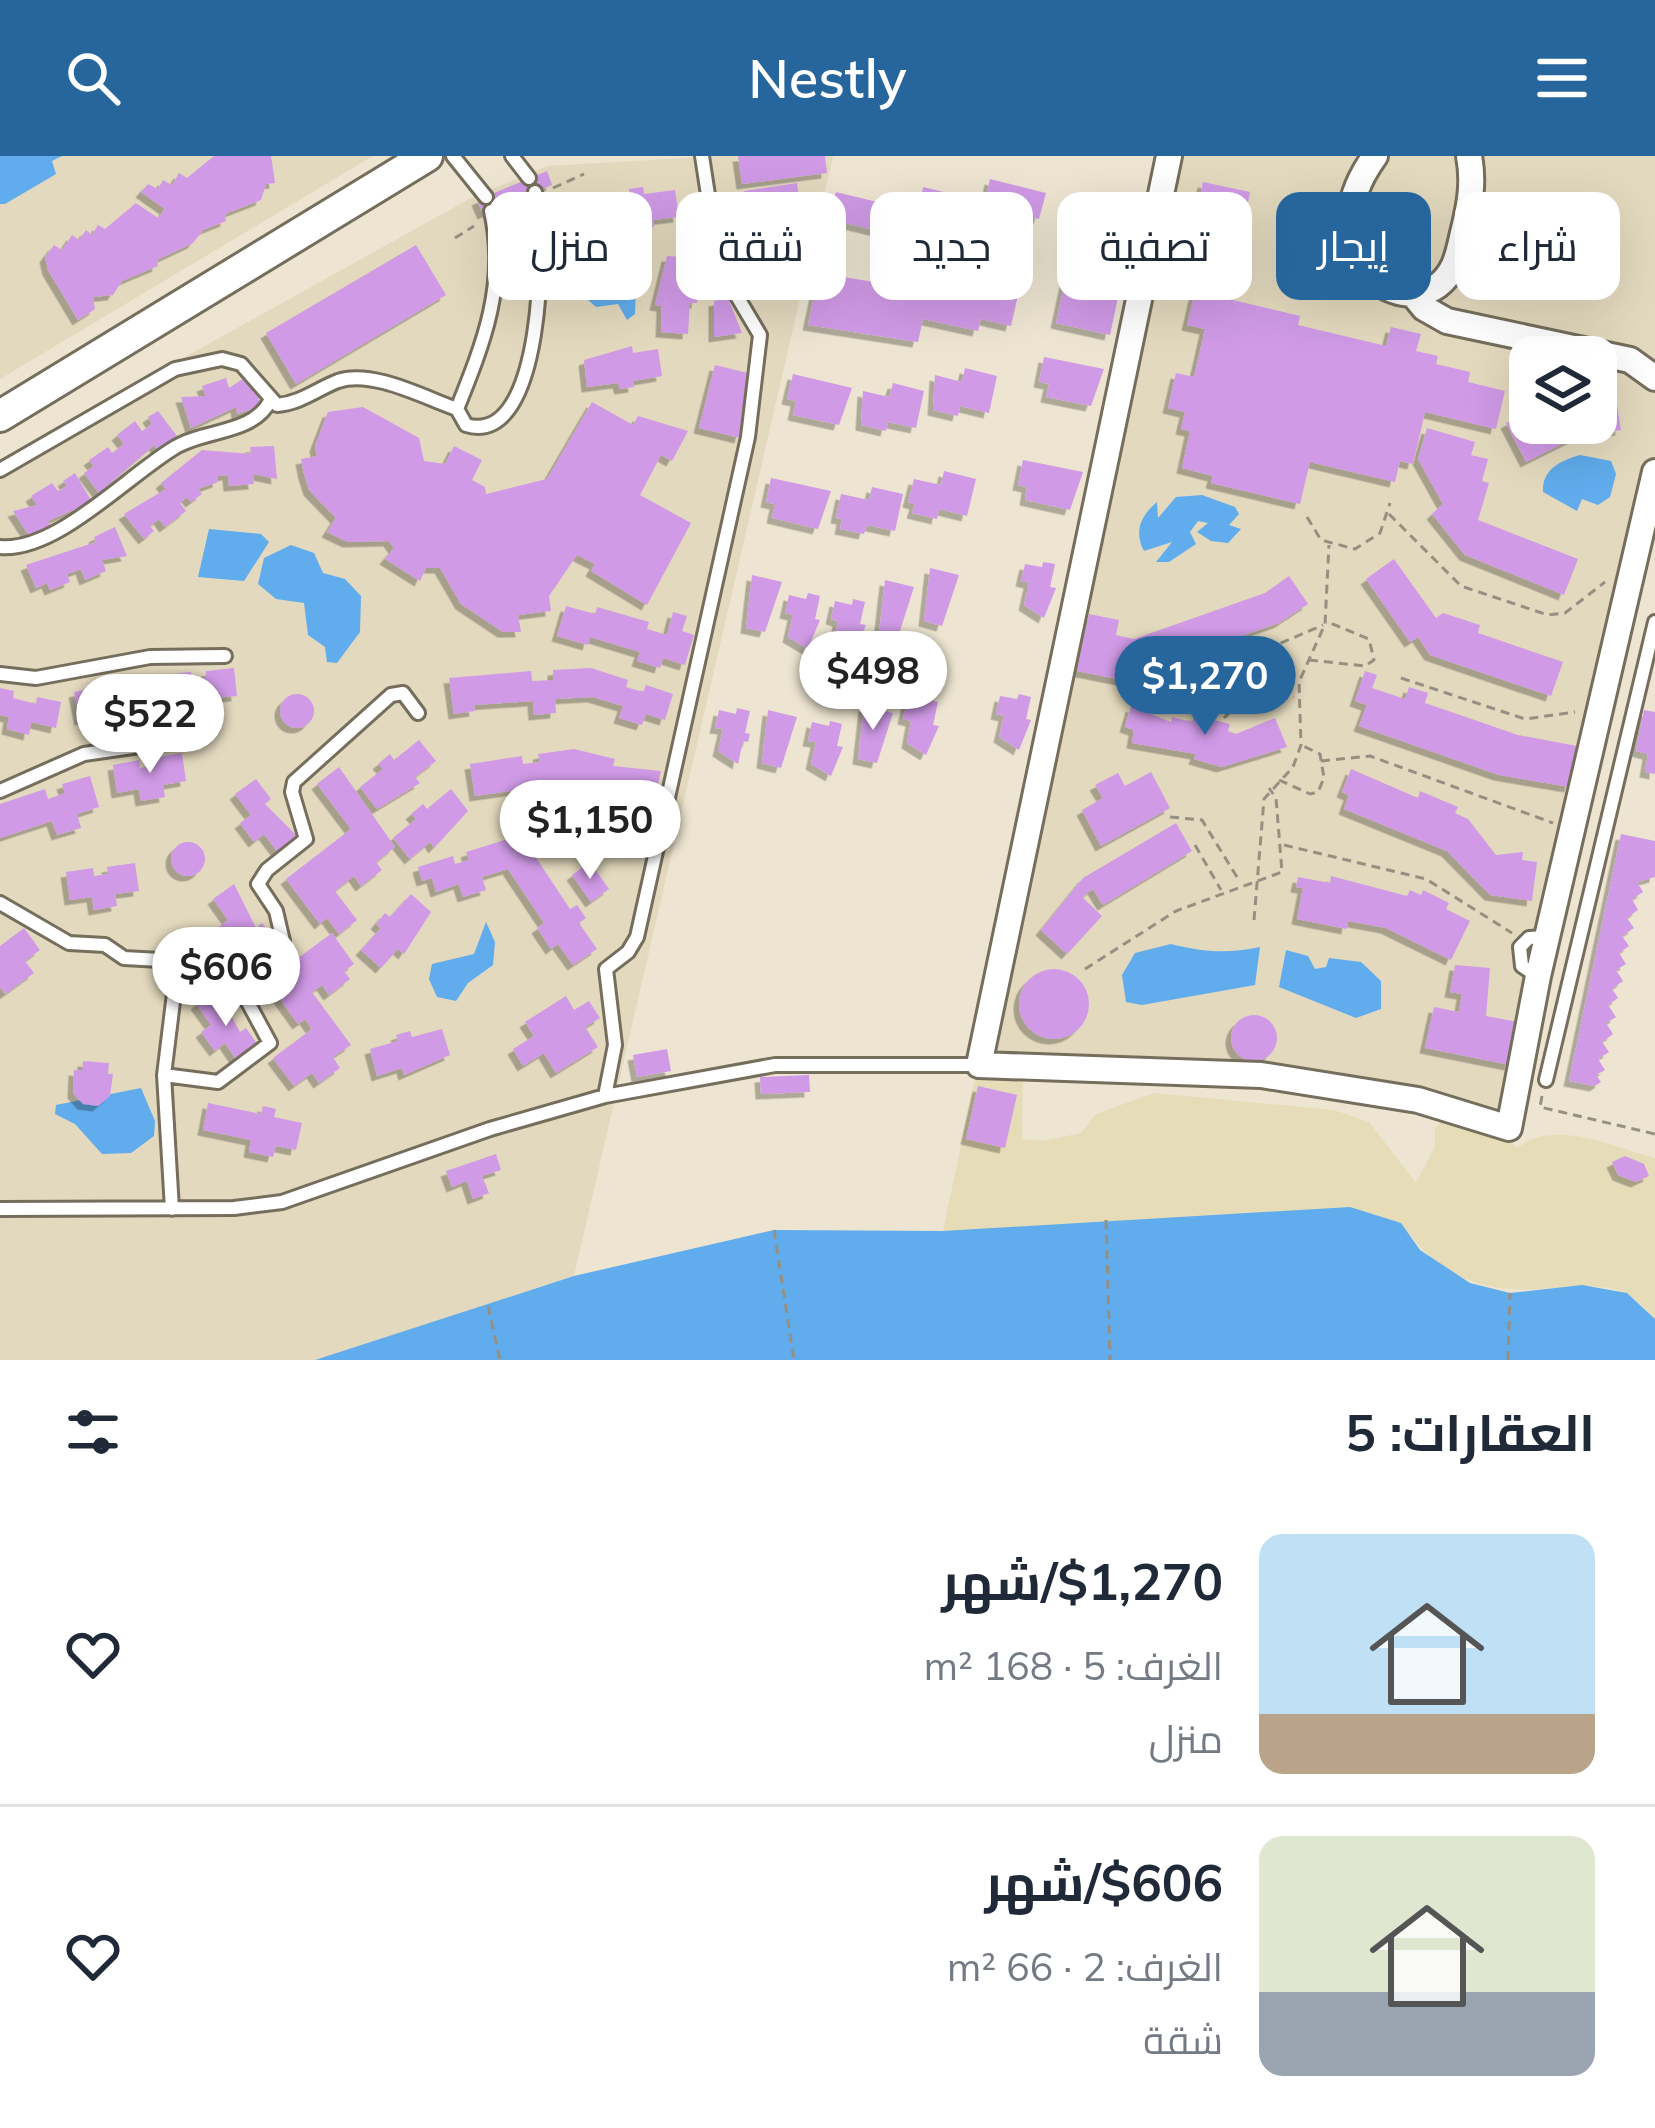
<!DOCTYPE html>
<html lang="ar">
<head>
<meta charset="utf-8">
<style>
  :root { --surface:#fff; --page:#f2f2f3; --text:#1f2937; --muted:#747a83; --line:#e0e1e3; --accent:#27669d }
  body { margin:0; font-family:Mulish,Cairo,sans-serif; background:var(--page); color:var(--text); direction:rtl; height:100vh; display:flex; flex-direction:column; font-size:45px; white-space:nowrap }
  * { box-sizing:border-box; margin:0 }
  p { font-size:39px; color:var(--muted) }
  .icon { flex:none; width:66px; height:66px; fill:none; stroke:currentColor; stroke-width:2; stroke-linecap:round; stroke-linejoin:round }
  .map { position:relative; height:1204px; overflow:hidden; direction:ltr }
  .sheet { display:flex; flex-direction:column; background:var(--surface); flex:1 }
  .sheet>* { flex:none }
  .guide { position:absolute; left:36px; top:36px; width:1584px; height:108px; direction:rtl; display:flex; gap:24px }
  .buttons { position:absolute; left:1509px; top:180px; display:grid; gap:24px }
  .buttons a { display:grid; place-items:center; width:108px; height:108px; border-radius:24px; background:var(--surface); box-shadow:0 12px 48px #0002; font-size:60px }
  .price { position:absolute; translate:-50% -102px; padding:0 27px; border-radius:42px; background:#fff; color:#222; font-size:39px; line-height:78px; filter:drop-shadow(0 3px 6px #0008) }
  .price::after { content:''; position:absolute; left:50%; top:72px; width:36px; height:27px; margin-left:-18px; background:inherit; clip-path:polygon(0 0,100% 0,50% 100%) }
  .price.current { background:var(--accent); color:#fff }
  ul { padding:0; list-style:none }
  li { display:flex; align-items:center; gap:36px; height:300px; padding:0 60px }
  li+li { border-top:3px solid var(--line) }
  li span { display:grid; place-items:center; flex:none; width:336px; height:240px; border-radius:24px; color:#555 }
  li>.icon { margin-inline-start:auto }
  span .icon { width:144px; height:144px; fill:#fffc; stroke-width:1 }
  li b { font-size:51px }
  h2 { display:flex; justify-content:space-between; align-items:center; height:144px; padding:0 60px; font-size:51px }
  .chip { padding:0 42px; border-radius:24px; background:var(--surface); box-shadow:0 12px 48px #0002; font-size:42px; line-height:108px }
  .chip.current { background:var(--accent); color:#fff }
  header { display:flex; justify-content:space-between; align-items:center; height:156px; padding:0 60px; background:var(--accent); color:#fff; font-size:54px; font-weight:600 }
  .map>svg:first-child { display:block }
  .built { fill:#e3d9be; fill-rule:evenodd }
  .sand { fill:#e6dcb7 }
  .water { fill:#60acec }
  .building { fill:#d09ae6; filter:url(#shadow) }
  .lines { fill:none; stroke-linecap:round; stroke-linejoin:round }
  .service-casing { stroke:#756e5c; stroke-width:18 }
  .minor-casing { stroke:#756e5c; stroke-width:30 }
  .tertiary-casing { stroke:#756e5c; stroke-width:36 }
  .path { stroke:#969082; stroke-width:3; stroke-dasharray:9 6; stroke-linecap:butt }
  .service { stroke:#fff; stroke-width:12 }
  .minor { stroke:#fff; stroke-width:24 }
  .tertiary { stroke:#fff; stroke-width:30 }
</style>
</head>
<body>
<header><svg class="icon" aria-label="menu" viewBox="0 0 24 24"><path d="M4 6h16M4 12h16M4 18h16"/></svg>Nestly<svg class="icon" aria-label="search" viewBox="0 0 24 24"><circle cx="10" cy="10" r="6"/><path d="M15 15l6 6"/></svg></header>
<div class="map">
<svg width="1655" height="1204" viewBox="0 0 1655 1204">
  <defs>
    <filter id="shadow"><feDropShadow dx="-5.5" dy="5.5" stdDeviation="0" flood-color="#0004"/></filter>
  </defs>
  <rect width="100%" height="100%" fill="#ede5d1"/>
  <path class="built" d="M0,0H373L0,223Z
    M720,0H833L574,1120L315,1204H0V304L471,42L548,10Z
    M1176,0H1655V367L1519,962L1231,910L991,896ZM1530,201H1596V267H1530Z"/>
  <path class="sand" d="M976,918L1023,923L1022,983L1043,985L1081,977L1096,958L1154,937L1334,954L1369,966L1416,1027L1435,991V972L1447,961L1504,978L1517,992C1555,962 1612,991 1655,1002V1163C1647,1156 1637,1143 1628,1138C1611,1129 1581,1129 1563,1131C1491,1139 1445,1129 1401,1067L943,1075Z"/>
  <path class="water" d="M0,0H62L52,5L56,18L5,48H0Z
    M607,87L617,95L616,119L636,130L635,158L627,164L618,148L596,151L588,144L602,129L605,103L596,95Z
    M1580,299L1611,305L1616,318L1610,341L1598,349L1582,343L1577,355L1543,336C1542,313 1560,305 1580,299Z
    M1202,339L1235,351L1239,358L1229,369L1241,373L1228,387L1211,385L1197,376L1208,367L1198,365L1190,376L1196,388L1169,406H1156L1172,386L1144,395C1134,376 1140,360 1157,346L1158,362L1176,341Z
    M209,373L261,378L269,386L244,425L198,421Z
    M291,389L314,397L323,417L345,423L361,440L360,476L337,507L327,506L325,491L308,479L304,447L276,443L258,428L264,402Z
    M486,766L495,786L493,809L468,827L456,845L437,841L429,823L432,808L474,798Z
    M1171,788C1203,796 1226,798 1260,791L1255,829L1142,849L1126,846L1122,819L1135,797Z
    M1286,794L1308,800L1315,813L1326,811L1329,802L1361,806L1381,825V853L1356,862L1279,831Z
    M141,932L155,965L154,980L131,997L102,998L75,968L55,958L56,949Z
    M1350,1051L1401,1067L1420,1094L1470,1127L1510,1137L1582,1129L1627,1137L1655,1163V1204H315L574,1120L774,1074L943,1075Z"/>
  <path class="building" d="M214,0H271L275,27L266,28L261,44L225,58L226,65L203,74L193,87L157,104L158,110L122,125L113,139L93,141L95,153L78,164L48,114L45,101L54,89L62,94L72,79L79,84L86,74L92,79L98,69L105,73L136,47L158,62L165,53L141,36L148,28L158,33L163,24L172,29L179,17L187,22Z
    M738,0H825L827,17L742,28Z
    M547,15L552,29L483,58L477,44Z
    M990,23L1046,37L1039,63L1001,54L996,75L917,56L911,83L829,63L836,36L902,52L905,38L921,42L923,31L985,46Z
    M1203,26L1250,36L1241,84L1193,74Z
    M797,27L808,105L754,112L744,35Z
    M643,31L644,38L675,34L679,61L653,64L654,71H604L601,44L630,40L629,33Z
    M1075,40L1119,50L1122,41L1140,45L1131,82L1069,68Z
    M1189,87L1252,99L1245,131L1183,118Z
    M416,89L446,139L296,228L266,177Z
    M667,100L693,102L691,132L698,133L697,147H690L688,178L661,176L662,150L655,149Z
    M993,110L1023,117L1011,170L981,163L978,175L923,163L918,186L808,169L819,117L929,135L934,112L989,124Z
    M1068,111L1122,123L1110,179L1056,167Z
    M1195,135L1300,160L1298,169L1386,190L1391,171L1421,178L1416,195L1438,200L1436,208L1470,216L1468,226L1505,235L1496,273L1425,256L1413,308L1400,305L1395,326L1310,306L1300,348L1211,327L1213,320L1182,312L1190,275L1181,273L1185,256L1168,252L1176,217L1194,221L1205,173L1187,169Z
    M728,142L742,177L714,181V145Z
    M632,190L633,197L658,193L662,220L633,225L634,231L620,233L618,227L587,231L584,204Z
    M1044,201L1104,213L1091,250L1046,241L1049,228L1039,226Z
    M715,209L756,219L740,282L699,272Z
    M965,212L997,220L989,257L960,250L958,260L933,254L935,219L962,226Z
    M250,218L261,250L237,258L236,251L191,272L181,241L206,240L202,230L226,222L229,232Z
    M793,218L852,232L839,269L793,259L796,245L787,243Z
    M893,227L924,235L916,272L888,266L886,275L861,269L863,235L889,241Z
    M1615,236L1621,274L1576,281L1526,306L1506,267L1530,255V267H1596V239Z
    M592,246L633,269L638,260L688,275L672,305L661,299L640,339L691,367L647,449L591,415L595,408L577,399L549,440L551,455L518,459L521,476H503L461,448L440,412H426L420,425L385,403L394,392L389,385L348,386L327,376L336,362L309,334L304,318L301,303L317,300L315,290L328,256L363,251L419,282L424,305L445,308L454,290L482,304L472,324L485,331L486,338L547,323Z
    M158,255L177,280L158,294L154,289L99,337L84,317L94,310L89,304L108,291L112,297L124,288L117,279L135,265L142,275L152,268L148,261Z
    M1427,272L1475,286L1471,299L1488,303L1482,325L1489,327L1478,364L1578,403L1564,439L1465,399L1432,358L1443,348L1418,303Z
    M274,290L277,323L253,318L254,328L229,330L228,319L218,320V326L198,333L202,338L191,346L187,341L180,347L186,355L165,371L159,363L150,370L154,375L144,383L124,358L166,333L161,327L202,294L251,298L250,291Z
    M1023,304L1083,316L1070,354L1025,344L1027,331L1018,329Z
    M944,315L976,323L967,360L939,353L937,363L912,357L915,348L908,346L914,323L941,329Z
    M75,317L92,346L48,365L51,371L31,383L13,355L37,349L31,340L52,327L58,335L67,330L63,325Z
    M771,322L831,335L818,373L772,362L775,348L766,346Z
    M872,331L903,338L895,375L867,369L864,378L840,373L842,363L836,362L841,338L869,344Z
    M115,371L127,400L102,404L106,415L85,424L81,413L67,418L70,426L50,434L47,427L36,432L26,409L96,386L94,381Z
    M1394,403L1436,462L1443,457L1480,469L1478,477L1563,506L1551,540L1430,499L1418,481L1410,486L1366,423Z
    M1043,406L1055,408L1050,431L1056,432L1044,462L1024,449L1029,427L1021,425L1025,408L1042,411Z
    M930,412L959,419L942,470L924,465Z
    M752,419L782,426L765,476L746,472Z
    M1289,420L1308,448L1279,467L1162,507L1159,498L1142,504L1137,527L1077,515L1089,458L1119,464L1116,479L1134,483L1265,437Z
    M885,424L914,431L898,481L879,477Z
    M808,437L820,440L815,463L820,464L808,493L788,481L793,459L785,457L789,439L806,443Z
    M853,443L865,446L860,468L866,469L854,499L834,486L838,465L831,463L835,445L852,449Z
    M566,450L595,458L597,451L649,466L647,473L667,479L673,456L687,460L682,475L694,479L685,509L663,502L660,512L637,505L640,496L590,481L588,489L557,480Z
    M234,512L237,540L213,542L215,555L191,557L190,545L168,547L165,519L191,516L192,524L206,522V515Z
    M591,512L628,524L626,531L643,536L646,529L673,538L665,564L646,558L642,569L619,562L623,550L593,541L555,543L556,557L534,559L533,545L474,549L475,555L454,558L449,522L531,515L532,525L553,524V514Z
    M1365,515L1377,519L1372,532L1405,543L1409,531L1428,537L1425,547L1518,579L1577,590L1570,631L1499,619L1359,570L1367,549L1355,545Z
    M143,523L149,550L125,555L127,567L104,572L101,560L80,564L74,536L100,531L102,538L116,536L115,528Z
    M0,532L14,535L13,542L36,548L37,541L61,546L56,572L31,566L29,579L7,573L9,561L0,559Z
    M280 555a17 17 0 1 1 34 0a17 17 0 1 1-34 0Z
    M1019,538L1031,541L1026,563L1031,564L1019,594L999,581L1004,560L996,558L1000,540L1017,543Z
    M926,543L938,546L933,569L939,570L926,599L907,587L911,565L903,563L907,545L925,549Z
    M864,550L893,557L877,607L858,603Z
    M1131,550L1171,566L1172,561L1192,566L1194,559L1230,568L1228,575L1236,578L1275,562L1287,591L1222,611L1194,603L1196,598L1132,587L1134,574L1125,571Z
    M737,552L750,555L745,577L750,578L748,586L743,585L738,608L718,595L723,573L715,572L719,554L736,558Z
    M768,554L797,561L781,612L762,607Z
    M1644,554L1655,556V618L1645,616L1648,598L1636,595Z
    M830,565L842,568L837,590L843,591L831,620L811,608L816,586L808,585L812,566L829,570Z
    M419,584L436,605L415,621L420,627L377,653L360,631L383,613L378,608L390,598L394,604Z
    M574,593L615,603L613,610L661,615L654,646L633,641L630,651L605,644L608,634L572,625L548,629L550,640L525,644L524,633L475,640L470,608L522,600L523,608L540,606L538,598Z
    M182,597L186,625L163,629L165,641L141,645L139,633L117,637L113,609L139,604L140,612L155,609L153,602Z
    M339,611L395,691L376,706L382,714L361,730L354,720L335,735L357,764L339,778L327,762L320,768L286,723L351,673L317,628Z
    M1351,613L1418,642L1420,635L1458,651L1455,657L1468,663L1496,699L1523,696L1522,704L1537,706L1532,745L1490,739L1447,695L1344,653L1349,639L1342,636Z
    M1151,616L1170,652L1101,690L1082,654L1103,642L1095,629L1118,617L1125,630Z
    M90,620L99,651L77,658L81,672L57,679L52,665L0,682V648L45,633L48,643L65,637L62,628Z
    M256,623L271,643L265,648L300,683L279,698L264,678L254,686L240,667L251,659L235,638Z
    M451,633L468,655L434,692L430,686L410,703L393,682L416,663L411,658L423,648L427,653Z
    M1176,667L1192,695L1103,749L1093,733L1082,741L1102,760L1067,798L1041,774L1083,722Z
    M1621,678L1655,685V721L1637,726L1643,736L1632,743L1638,754L1627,762L1634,772L1622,780L1629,790L1619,797L1626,808L1616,814L1623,825L1612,833L1618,842L1608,849L1616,861L1606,867L1613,878L1602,886L1609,896L1598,903L1605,914L1596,919L1601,926L1595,930L1569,925Z
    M521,679L570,753L577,749L586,762L579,767L597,793L573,809L558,788L551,793L537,772L544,767L508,713L482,721L486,734L463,741L459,728L436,736L432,722L422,725L418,711L453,700L455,708L469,704L466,696Z
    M171 703a17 17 0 1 1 34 0a17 17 0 1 1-34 0Z
    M590,706L609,733L591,746L572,719Z
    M135,707L139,735L115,738L117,750L94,754L92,741L70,744L66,716L93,712L94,720L108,718L107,711Z
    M1331,720L1407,740L1410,734L1421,739L1423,734L1449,747L1446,753L1470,765L1451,804L1386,772L1348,765L1347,773L1297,763L1303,732L1296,731L1298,721L1330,727Z
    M234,728L256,772L262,767L277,787L256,803L241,783L231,790L217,772L228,764L213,743Z
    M411,738L431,756L404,798L398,793L381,812L361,794L381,772L376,768L385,757L390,761Z
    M24,772L40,794L25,805L34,817L5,838L0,831V790Z
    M332,777L354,808L344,815L350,823L329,839L322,829L312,836L351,889L333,901L340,912L319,927L312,917L294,930L273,902L312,873L305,863L298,868L267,825Z
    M1455,809L1490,812L1486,860L1518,866L1510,909L1425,892L1434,851L1459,856L1462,838L1450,836Z
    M1019 848a35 35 0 1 1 70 0a35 35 0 1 1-70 0Z
    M217,833L240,876L246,872L260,892L239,908L225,887L215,895L201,876L211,869L196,848Z
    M566,840L574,854L589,845L600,862L585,871L598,891L556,917L544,897L523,910L513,893L534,880L525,866Z
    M1231 882a23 23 0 1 1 46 0a23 23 0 1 1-46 0Z
    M442,873L450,899L404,919L402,912L377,920L370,893L398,885L396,879L410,875L412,881Z
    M667,893L671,915L637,921L633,899Z
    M83,905L109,907L108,918H113L110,940L98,950L83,948L73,937L74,914L82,915Z
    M809,919L810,936L761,938L760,921Z
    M978,930L1017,939L1005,992L966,983Z
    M208,947L261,958L263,950L276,953L274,961L302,967L296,994L276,990L273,1001L249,996L251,984L203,974Z
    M496,998L501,1014L482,1020L489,1037L473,1043L467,1025L452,1031L446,1015Z
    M1625,1000L1644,1008L1649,1020L1636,1026L1618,1019L1612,1006Z"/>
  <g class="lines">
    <g class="service-casing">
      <path id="service" d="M453,0L486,41
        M512,0L529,22
        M491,55C507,128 484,186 457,253L466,269C544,293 546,83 535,36
        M0,314L175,213L222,203L241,208L277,249C301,247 317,233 338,225C372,213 425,242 457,253
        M0,391C56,396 126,321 174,292C204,273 252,279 270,245
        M0,518L36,522L150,501L225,500
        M0,635L84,598L174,585
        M0,747L69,787L105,789L124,802L178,805L164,919L172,1053
        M1537,820L1522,810L1520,791L1529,782L1546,781
        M164,919L218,926L270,887L238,828L283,785L276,755L258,728L267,714L306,683L292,636L294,626L391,539L403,537L418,557
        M1546,924L1655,466
        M605,940L775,909H979
        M0,1053L234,1052L282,1046L490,973L605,940L615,889L606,813L628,796L637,781L748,281L760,179L719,110L702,0"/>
    </g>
    <g class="minor-casing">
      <path id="minor" d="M1169,0L979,909L1261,919L1418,944L1509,972L1538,820L1655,316
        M1375,0C1298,106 1420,182 1454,109C1459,98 1461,84 1464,73C1470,48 1474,26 1469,0
        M1411,136L1424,152L1447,165L1630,204L1655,222"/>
    </g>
    <g class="tertiary-casing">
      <path id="tertiary" d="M0,260L427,0"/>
    </g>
    <path class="path" d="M553,32L584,18
      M455,82L474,70
      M1389,358L1461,430L1548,459L1565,457L1605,426
      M1307,361L1321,384L1355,393L1380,377L1390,347
      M1309,504L1365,510L1374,504L1369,483L1328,466
      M1166,522L1253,499L1323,469
      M1401,522L1525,563L1575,556
      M1224,562L1235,551L1294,541
      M1321,605L1370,600L1553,667
      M1279,624L1310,638L1318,636L1324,622L1320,598L1301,589
      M1170,661L1202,664L1240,726
      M1195,689L1221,734
      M1284,689L1426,723L1512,777
      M1254,764L1264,643L1293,611L1301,589L1299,526L1325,468L1329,389
      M1085,813L1176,755L1282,716L1276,642L1269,632
      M1542,940L1540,951L1655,978
      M1106,1064L1110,1204
      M774,1074L794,1204
      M488,1150L500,1204
      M1508,1204L1510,1137"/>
    <use href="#service" class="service"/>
    <use href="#minor" class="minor"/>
    <use href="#tertiary" class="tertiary"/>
  </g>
</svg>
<div class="buttons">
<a><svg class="icon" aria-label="layers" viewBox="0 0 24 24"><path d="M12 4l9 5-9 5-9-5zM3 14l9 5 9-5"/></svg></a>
</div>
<b class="price" style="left:873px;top:577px">$498</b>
<b class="price current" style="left:1205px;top:582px">$1,270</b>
<b class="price" style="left:150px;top:620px">$522</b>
<b class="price" style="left:590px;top:726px">$1,150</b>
<b class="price" style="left:226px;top:873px">$606</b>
<div class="guide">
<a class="chip">شراء</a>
<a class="chip current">إيجار</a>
<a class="chip">تصفية</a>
<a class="chip">جديد</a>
<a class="chip">شقة</a>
<a class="chip">منزل</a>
</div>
</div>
<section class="sheet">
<h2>العقارات: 5<svg class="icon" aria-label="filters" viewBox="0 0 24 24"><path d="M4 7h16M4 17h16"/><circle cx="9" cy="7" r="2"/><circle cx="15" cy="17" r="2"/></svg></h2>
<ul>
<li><span style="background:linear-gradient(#bfe0f5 75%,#b9a48a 0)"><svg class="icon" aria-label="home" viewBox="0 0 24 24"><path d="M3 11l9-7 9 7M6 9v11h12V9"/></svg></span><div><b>$1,270/شهر</b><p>الغرف: 5 · 168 m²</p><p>منزل</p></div><svg class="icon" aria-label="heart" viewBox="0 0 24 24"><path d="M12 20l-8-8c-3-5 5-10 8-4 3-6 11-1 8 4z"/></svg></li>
<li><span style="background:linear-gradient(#dfe7d0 65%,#9aa5b1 0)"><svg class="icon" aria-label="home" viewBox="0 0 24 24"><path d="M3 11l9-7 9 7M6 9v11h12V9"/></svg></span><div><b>$606/شهر</b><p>الغرف: 2 · 66 m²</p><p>شقة</p></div><svg class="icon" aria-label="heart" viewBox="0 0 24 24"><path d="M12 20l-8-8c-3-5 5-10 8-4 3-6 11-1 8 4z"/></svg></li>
</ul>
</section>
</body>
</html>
